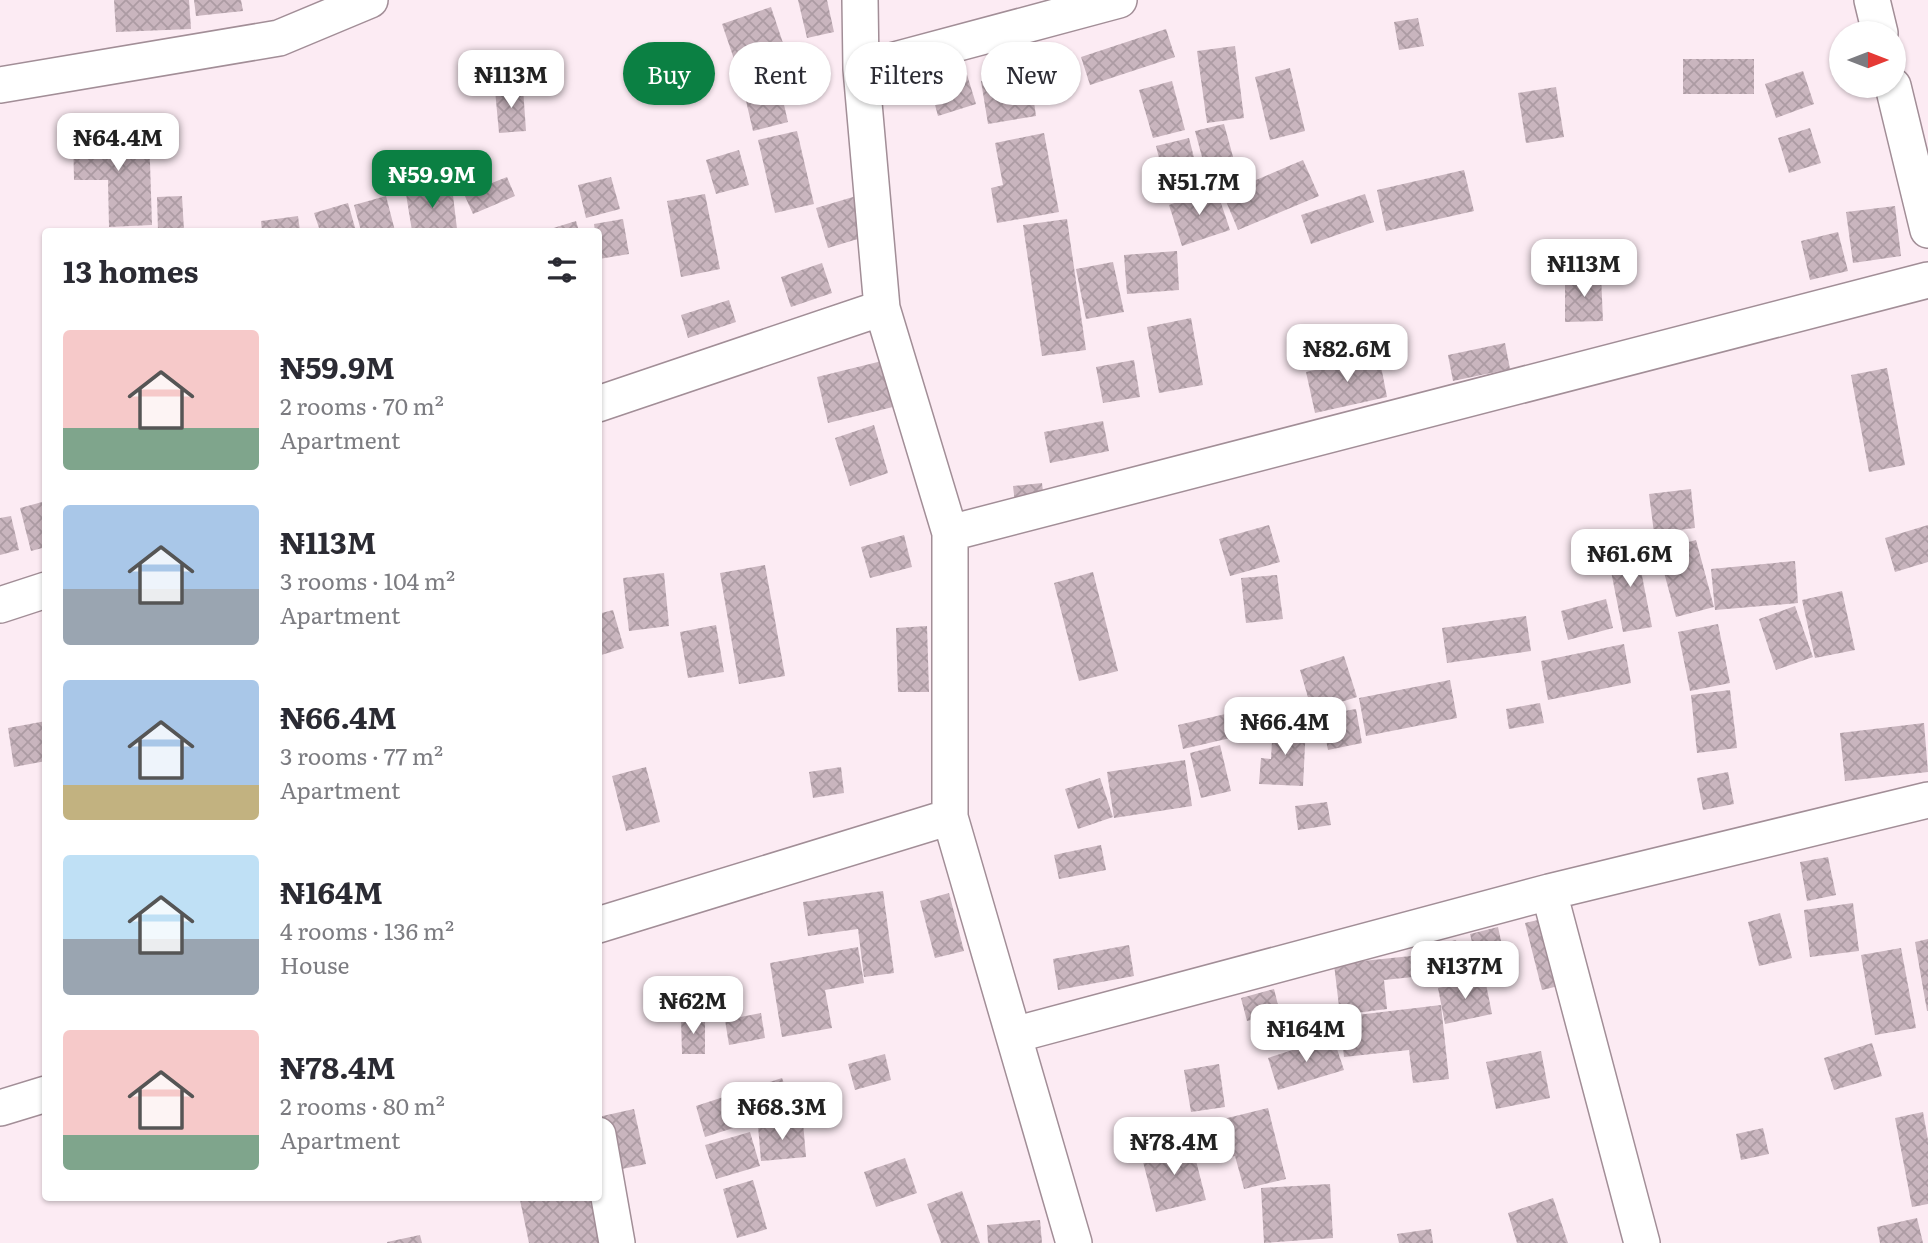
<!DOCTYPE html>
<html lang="en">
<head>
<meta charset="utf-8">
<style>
  :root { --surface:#fff; --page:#f7f7f7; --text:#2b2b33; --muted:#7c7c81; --accent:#0b8043 }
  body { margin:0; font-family:Literata,serif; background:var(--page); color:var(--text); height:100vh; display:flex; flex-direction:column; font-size:26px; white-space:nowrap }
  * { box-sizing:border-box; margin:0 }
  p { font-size:23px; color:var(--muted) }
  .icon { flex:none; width:38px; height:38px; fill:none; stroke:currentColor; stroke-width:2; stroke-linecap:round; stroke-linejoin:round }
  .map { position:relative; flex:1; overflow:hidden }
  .panel { position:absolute; left:42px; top:228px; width:560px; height:973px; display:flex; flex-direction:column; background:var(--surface); border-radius:7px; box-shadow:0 2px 5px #0004 }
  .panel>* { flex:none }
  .banner { position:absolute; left:623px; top:42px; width:665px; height:63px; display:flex; gap:14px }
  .needle { width:46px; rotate:90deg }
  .fabs { position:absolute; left:1829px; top:21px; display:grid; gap:14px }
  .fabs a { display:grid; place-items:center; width:77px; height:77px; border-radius:50%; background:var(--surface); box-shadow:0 2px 5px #0004; font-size:35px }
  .price { position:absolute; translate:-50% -60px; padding:0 16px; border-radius:14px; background:#fff; color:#222; font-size:23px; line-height:46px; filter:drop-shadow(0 2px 4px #0008) }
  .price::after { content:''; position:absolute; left:50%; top:42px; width:21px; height:16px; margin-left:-10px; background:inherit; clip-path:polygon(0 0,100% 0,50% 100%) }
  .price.selected { background:var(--accent); color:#fff }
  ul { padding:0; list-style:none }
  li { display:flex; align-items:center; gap:21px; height:175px; padding:0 21px }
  li span { display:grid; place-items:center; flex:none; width:196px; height:140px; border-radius:7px; color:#555 }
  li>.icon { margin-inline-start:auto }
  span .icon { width:84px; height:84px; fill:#fffc; stroke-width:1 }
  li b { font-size:30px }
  h2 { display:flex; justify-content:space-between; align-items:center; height:84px; padding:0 21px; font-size:30px }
  .pill { padding:0 24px; border-radius:32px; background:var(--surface); box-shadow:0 2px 5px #0004; font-size:24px; line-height:63px }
  .pill.selected { background:var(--accent); color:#fff }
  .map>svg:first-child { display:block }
  .building { fill:url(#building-cross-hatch) }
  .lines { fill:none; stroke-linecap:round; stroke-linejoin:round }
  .minor-casing { stroke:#a28e97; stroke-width:38 }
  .minor { stroke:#fff; stroke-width:35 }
</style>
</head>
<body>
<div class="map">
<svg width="1928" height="1243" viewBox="0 0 1928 1243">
  <defs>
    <pattern id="building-cross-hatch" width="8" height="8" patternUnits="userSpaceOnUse" patternTransform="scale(1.75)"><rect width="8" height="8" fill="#c9b5be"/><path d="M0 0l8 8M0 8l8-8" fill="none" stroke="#ac9ba3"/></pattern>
  </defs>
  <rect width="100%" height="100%" fill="#fcebf3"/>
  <path class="building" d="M114,0H189L191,29L116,32Z
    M194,0H241L243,11L196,16Z
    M798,0H827L834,32L807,38Z
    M771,7L783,43L734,59L722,24Z
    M1418,18L1424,46L1399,50L1394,22Z
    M1166,29L1175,57L1090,85L1081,57Z
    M1235,46L1244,118L1207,123L1197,51Z
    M772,53L788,122L753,131L737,62Z
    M1683,59H1754V94H1683Z
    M965,68L976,104L938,116L928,79Z
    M1290,68L1305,131L1270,140L1255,77Z
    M1803,71L1814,104L1776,118L1765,84Z
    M1030,74L1036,116L988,124L981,81Z
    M1172,81L1185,130L1153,138L1139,90Z
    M1556,87L1564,137L1526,143L1518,93Z
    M523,88L526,131L499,133L495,90Z
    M1224,124L1235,164L1206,172L1195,131Z
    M1810,128L1821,163L1789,173L1778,138Z
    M797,131L814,204L775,213L758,140Z
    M149,132L152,225L109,227L108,180H74L73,135Z
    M1044,133L1059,212L997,223L991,188L1003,185L995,143Z
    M1189,138L1201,185L1168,194L1156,146Z
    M739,150L749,185L716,194L706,160Z
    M446,159L448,180L416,184L414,163Z
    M1303,160L1319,196L1238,230L1223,194Z
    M1464,170L1474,211L1386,231L1377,190Z
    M507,177L515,196L473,214L464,194Z
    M611,177L620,209L586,218L578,185Z
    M452,187L457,229L412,231L406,194Z
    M1216,188L1230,230L1182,246L1169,205Z
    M705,194L720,269L681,277L667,201Z
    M863,194L874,234L828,248L816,208Z
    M1365,194L1374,222L1311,244L1301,215Z
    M182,196L184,231H158L157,197Z
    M386,196L395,231H361L354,205Z
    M348,203L356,231H320L314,213Z
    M1895,206L1901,256L1853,263L1846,212Z
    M298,216L300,231H262L261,221Z
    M623,219L629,254L599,259L598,231H595L594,224Z
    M1067,219L1086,350L1042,356L1023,225Z
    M576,221L579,231H547V230Z
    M1838,232L1848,271L1810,280L1801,241Z
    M1177,251L1179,290L1127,294L1124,255Z
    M1113,262L1124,312L1086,319L1076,269Z
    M822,263L832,293L791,307L781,277Z
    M1601,275L1603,321L1565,322V276Z
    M729,300L736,322L688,338L681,315Z
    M1191,318L1203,385L1159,393L1147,327Z
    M1505,343L1510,369L1453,381L1448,355Z
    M1379,356L1387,397L1315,413L1306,372Z
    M890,359L901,405L828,423L817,377Z
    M1134,360L1140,397L1103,403L1096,367Z
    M1887,368L1905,465L1869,472L1851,375Z
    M1103,421L1109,451L1050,463L1044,432Z
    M874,425L888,473L850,486L835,438Z
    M1042,483L1045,509L1016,512L1013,486Z
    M1691,489L1695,528L1654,533L1649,494Z
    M46,501V547L31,551L20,508Z
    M11,516L19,550L0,555V518Z
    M1269,525L1280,562L1230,576L1219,539Z
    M1928,525V562L1895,572L1885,538Z
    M904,535L912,567L870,578L861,547Z
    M1696,540L1714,607L1676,617L1658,550Z
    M1636,545L1652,627L1623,632L1607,551Z
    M1795,561L1798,603L1715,610L1711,569Z
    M765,565L785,676L739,684L720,573Z
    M1093,572L1118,671L1079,681L1054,583Z
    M664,573L669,626L629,631L623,578Z
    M1277,575L1283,619L1246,623L1241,578Z
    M1842,591L1855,650L1815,658L1802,600Z
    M1606,599L1613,628L1568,640L1561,611Z
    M1795,606L1813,657L1776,670L1759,619Z
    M613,610L624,648L598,656V614Z
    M1526,616L1531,651L1447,663L1442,628Z
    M1718,624L1730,683L1690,691L1678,632Z
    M716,625L724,672L688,678L680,632Z
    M927,626L929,692H898L896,628Z
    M1624,644L1631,683L1548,700L1541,661Z
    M1344,656L1357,697L1312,711L1300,670Z
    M1450,680L1457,718L1366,736L1359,698Z
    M1730,690L1737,748L1697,753L1691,695Z
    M1540,703L1544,723L1509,729L1506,709Z
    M1260,706L1265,730L1183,749L1178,725Z
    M1356,709L1362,743L1328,750L1321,715Z
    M46,721V761L14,767L8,728Z
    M1273,723L1306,725L1303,786L1259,784L1261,758L1271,759Z
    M1924,723L1928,772L1845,781L1840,733Z
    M1220,745L1231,791L1201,798L1190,753Z
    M1185,760L1192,806L1114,818L1107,772Z
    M646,767L660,822L626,831L612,776Z
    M841,767L844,793L813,798L809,772Z
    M1728,772L1734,804L1703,810L1697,778Z
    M1100,778L1113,817L1078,829L1065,789Z
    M1327,802L1331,825L1298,830L1295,806Z
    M1101,845L1106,870L1059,879L1054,855Z
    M1828,857L1836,895L1807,901L1800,862Z
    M883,891L894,973L864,977L858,929L808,936L803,902Z
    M949,893L964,951L935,958L920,901Z
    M1853,903L1859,951L1810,957L1804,910Z
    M1780,913L1792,958L1759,966L1748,922Z
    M1555,916L1571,983L1542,990L1525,923Z
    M1498,927L1507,968L1480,975L1470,934Z
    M1928,939V1011H1927L1915,942Z
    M1456,940L1466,979L1433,987L1424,948Z
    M1129,945L1134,976L1058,990L1053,959Z
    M858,947L864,983L825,990L832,1028L782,1037L770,963Z
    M1901,948L1916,1028L1875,1035L1861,955Z
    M1411,956L1413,977L1384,980L1387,1009L1340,1015L1334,964Z
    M1485,979L1492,1014L1445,1024L1438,988Z
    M1274,989L1280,1013L1247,1021L1241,998Z
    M1441,1005L1449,1079L1413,1083L1409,1050L1344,1057L1340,1017Z
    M761,1013L765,1038L729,1045L725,1020Z
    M681,1018H705V1054H682Z
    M1333,1037L1344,1070L1278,1090L1268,1058Z
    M1872,1043L1882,1076L1834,1090L1824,1058Z
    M1541,1051L1550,1098L1496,1109L1486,1062Z
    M885,1054L891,1080L855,1090L848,1064Z
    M1219,1064L1225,1107L1191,1112L1184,1070Z
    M782,1078L793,1109L705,1137L696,1106Z
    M1268,1108L1286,1179L1244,1189L1235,1156L1212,1162L1203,1124Z
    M634,1109L646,1164L598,1174V1117Z
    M1923,1112L1928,1140V1204L1912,1207L1895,1118Z
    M803,1122L806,1157L761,1161L758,1126Z
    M1763,1128L1769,1154L1741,1160L1736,1134Z
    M750,1132L760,1166L716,1179L705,1145Z
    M1191,1141L1206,1200L1156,1212L1141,1154Z
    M905,1158L917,1193L876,1207L864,1172Z
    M753,1180L767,1229L737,1238L723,1189Z
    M1330,1184L1333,1238L1264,1243L1261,1188Z
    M962,1191L980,1243H941L927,1204Z
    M533,1197H598L629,1243H529L520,1200Z
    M1553,1198L1568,1243H1517L1508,1213Z
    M1917,1218L1923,1243H1880L1877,1227Z
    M1040,1220L1042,1243H988L987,1225Z
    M1431,1229L1433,1243H1399L1397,1234Z
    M420,1235L422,1243H387V1242Z"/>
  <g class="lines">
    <g class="minor-casing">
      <path id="minor" d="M860,0L861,69L882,308L950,533V817L1074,1243
        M1872,0L1880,33
        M861,69L1119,0
        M0,85L279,38L370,0
        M1893,86L1928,230
        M598,404L882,308
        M950,533L1928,280
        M0,605L46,590
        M1549,892L1642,1243
        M598,925L950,817
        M1014,1035L1549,892L1928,800
        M0,1108L46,1094
        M598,1135L617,1243"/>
    </g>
    <use href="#minor" class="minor"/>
  </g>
</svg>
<div class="fabs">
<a><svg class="needle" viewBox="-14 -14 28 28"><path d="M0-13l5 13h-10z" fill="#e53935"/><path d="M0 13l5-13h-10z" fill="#7c7c81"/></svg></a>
</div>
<b class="price" style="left:511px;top:110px">₦113M</b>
<b class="price" style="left:118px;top:173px">₦64.4M</b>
<b class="price selected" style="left:432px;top:210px">₦59.9M</b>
<b class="price" style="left:1199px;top:217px">₦51.7M</b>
<b class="price" style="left:1584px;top:299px">₦113M</b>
<b class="price" style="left:1347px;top:384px">₦82.6M</b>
<b class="price" style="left:1630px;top:589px">₦61.6M</b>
<b class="price" style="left:1285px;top:757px">₦66.4M</b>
<b class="price" style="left:1465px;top:1001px">₦137M</b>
<b class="price" style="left:693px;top:1036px">₦62M</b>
<b class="price" style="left:1306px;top:1064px">₦164M</b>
<b class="price" style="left:782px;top:1142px">₦68.3M</b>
<b class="price" style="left:1174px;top:1177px">₦78.4M</b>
<div class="banner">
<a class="pill selected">Buy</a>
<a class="pill">Rent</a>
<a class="pill">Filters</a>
<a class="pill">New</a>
</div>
<section class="panel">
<h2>13 homes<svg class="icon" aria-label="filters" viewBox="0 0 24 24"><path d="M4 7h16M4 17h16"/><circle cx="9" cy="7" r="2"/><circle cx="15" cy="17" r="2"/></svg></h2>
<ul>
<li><span style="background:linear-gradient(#f6c9c9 70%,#7fa58c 0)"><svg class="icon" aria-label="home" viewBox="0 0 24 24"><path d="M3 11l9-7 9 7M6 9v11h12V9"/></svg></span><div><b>₦59.9M</b><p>2 rooms · 70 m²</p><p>Apartment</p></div></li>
<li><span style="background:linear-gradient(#a9c7e8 60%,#9aa5b1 0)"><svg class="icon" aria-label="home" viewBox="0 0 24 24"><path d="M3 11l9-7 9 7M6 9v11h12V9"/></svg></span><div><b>₦113M</b><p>3 rooms · 104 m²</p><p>Apartment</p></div></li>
<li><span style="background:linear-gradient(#a9c7e8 75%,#c2b280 0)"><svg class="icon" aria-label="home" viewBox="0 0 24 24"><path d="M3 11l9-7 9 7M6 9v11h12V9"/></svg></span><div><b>₦66.4M</b><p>3 rooms · 77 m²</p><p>Apartment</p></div></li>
<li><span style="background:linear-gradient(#bfe0f5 60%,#9aa5b1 0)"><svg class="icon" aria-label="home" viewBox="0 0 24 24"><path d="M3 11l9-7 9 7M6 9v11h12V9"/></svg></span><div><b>₦164M</b><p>4 rooms · 136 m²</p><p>House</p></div></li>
<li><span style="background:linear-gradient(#f6c9c9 75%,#7fa58c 0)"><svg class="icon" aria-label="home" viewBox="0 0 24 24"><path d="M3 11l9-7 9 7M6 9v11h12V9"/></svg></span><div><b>₦78.4M</b><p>2 rooms · 80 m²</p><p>Apartment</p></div></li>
</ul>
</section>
</div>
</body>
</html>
